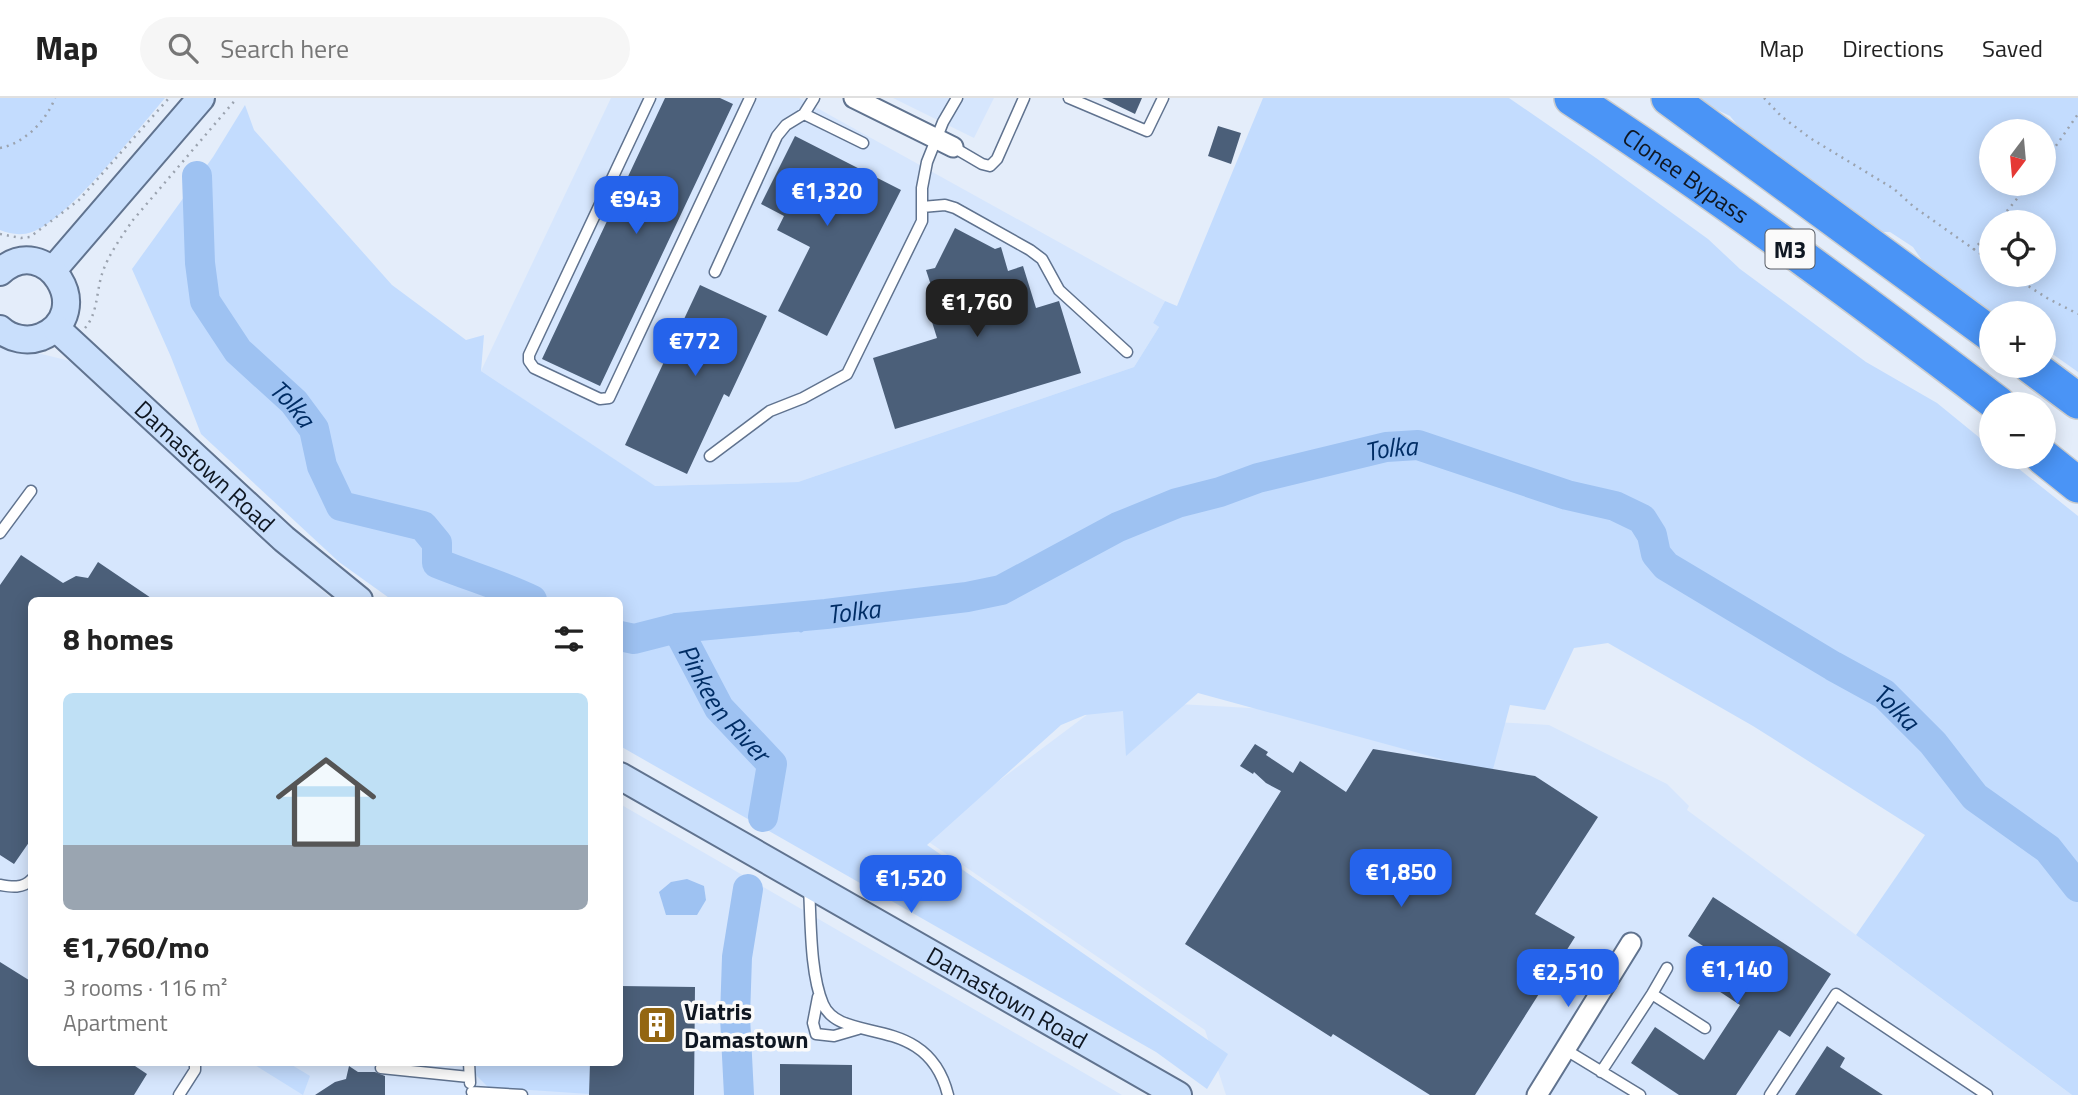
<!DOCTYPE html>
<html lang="en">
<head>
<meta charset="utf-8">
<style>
  :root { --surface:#fff; --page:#f6f6f6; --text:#222; --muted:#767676; --line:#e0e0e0; --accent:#2563eb }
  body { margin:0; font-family:"Titillium Web",sans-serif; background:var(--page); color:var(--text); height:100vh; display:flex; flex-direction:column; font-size:26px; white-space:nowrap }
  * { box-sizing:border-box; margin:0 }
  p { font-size:23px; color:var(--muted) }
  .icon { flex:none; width:38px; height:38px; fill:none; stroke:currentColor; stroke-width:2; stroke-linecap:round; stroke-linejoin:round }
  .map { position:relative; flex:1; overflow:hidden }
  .sheet { position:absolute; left:28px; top:499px; width:595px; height:469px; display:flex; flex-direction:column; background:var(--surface); border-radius:10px; box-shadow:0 4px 18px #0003 }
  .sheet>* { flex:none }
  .needle { width:46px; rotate:196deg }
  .fabs { position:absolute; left:1979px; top:21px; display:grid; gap:14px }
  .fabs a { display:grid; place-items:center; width:77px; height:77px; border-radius:50%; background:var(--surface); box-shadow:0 4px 18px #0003; font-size:35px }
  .price { position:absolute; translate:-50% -60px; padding:0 16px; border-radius:14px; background:var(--accent); color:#fff; font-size:23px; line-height:46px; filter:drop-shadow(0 2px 4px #0008) }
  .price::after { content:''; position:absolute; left:50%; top:42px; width:21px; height:16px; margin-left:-10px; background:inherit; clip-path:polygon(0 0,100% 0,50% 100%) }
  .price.active { background:#222; color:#fff }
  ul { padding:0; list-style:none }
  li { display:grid; align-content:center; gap:14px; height:371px; padding:0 35px }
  li span { display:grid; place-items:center; height:217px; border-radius:10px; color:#555 }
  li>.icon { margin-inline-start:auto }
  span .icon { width:126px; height:126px; fill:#fffc; stroke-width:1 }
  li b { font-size:30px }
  h2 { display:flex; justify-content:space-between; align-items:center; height:84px; padding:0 35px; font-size:30px }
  header { display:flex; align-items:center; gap:42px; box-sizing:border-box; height:98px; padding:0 35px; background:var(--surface); border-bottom:2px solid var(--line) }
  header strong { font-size:33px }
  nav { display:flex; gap:38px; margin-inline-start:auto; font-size:24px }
  .search { width:490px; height:63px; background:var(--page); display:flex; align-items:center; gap:18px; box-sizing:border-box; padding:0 24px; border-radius:38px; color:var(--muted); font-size:26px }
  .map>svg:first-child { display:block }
  .built { fill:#d6e6fd }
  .green { fill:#c3dcfe; fill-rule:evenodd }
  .water { fill:#9ec2f2 }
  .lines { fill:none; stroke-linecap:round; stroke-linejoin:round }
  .stream { stroke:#9ec2f2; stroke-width:5 }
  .river { stroke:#9ec2f2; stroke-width:30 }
  .building { fill:#4b5f79 }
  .lane-casing { stroke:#60738f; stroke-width:13 }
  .street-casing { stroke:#60738f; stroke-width:23 }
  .secondary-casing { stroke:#60738f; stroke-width:30 }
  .highway-casing { stroke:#caccce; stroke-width:38 }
  .path { stroke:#9ba3af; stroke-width:2.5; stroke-dasharray:2 5; stroke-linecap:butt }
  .lane { stroke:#fff; stroke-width:10 }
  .street { stroke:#fff; stroke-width:19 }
  .secondary { stroke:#c9dffc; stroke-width:26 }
  .highway { stroke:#4a94f6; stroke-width:35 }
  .labels { text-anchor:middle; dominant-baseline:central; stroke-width:7; stroke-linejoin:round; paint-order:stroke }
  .shield { fill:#fafafa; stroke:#565b63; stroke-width:2 }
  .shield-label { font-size:23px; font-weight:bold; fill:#0f1722 }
  .street-label { font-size:24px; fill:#0f1722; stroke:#fafafa }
  .poi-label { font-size:24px; font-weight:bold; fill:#0f1722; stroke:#fafafa; text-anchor:start }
  .water-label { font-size:26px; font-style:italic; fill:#002d65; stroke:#fafafa }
</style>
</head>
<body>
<header>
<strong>Map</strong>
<div class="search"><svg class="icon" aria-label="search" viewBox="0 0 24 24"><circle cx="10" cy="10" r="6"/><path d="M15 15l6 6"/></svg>Search here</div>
<nav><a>Map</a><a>Directions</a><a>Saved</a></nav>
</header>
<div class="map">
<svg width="2078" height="997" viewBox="0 0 2078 997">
  <rect width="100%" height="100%" fill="#e4edfa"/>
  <path class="built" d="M611,0H799L1165,203L1153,225L1159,229L1134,269L798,384L654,388L481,273Z
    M893,0H994L974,40Z
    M0,239L17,250L70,263L333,502H32V964H620V706L1122,997H0Z
    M1143,604L1549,627L1667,686L1689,708L1687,712L2072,997H1226L1205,932L923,740L1096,610Z"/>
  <path class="green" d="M0,0H165C138,31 68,122 32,134C21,138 10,136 0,132Z
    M1263,0H1509L1596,60L1708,141L1740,171L1866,264L1937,305L1991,349L1992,359H2004L2078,418V777L2056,751L1985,702L1903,601L1683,473L1663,454L1653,431L1636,412L1595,398L1543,386L1426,341L1390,343L1295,361L1139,415L1081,439L1029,472L997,489L944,497L624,535L620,534V502H543L515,490L533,502H392L339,464L201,336L171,259L132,171L213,59L245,7L254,32L392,187L466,242L484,237L481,273L655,388L798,384L1134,269L1159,229L1153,225L1165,203L1177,208Z
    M1692,0H2078V274L2044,250V215H1993L1927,170L1913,149L1890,134H1876L1787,68L1777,55L1751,44L1730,18ZM1992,33H2044V86H1992ZM1992,124H2044V177H1992Z
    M1424,355L1549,405L1608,410L1625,418L1637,430L1642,454L1678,487L1751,527L1795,561L1875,606L1916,643L1966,704L2034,748L2074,790L2078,797V997H2072L1856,837L1925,737L1753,628L1608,545L1574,550L1545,612L1510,607L1492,675L1198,595L1126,658L1123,613L1085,617L1061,627L927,747L1228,956L1207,991L1156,954L620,648V546L674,540L702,541L795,532L936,515L1013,499L1097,447L1259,389L1393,356Z
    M250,964H287L310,978L303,997Z
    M476,964H590L589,996L488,989L475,976Z"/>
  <path class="water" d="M687,781L704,788L706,802L697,817H666L659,794L671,784Z"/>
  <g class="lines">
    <path class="stream" d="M799,519L801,532"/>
    <g class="river">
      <path id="s1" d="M197,78L200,165L205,203L238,253L294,304L314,331L322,368L341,408L423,428L437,445V465C469,478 501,487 532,502"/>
      <path id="s2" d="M677,530L719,610L772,666L763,719"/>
      <path id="s3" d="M620,538L634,541L677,530L826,516L967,499L1001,492L1118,429L1177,405L1220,394L1258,380L1386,349L1418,347L1567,397L1615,408L1642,421L1652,437L1656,456L1666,468L1833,568L1884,596L1933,645L1975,699L2048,751L2078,789"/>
      <path d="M739,997L735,919L737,859L748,791"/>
    </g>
  </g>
  <path class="building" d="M665,0H720L733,6L600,288L542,261Z
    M1102,0H1142L1135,16Z
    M1218,28L1241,35L1231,66L1208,58Z
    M795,38L901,92L827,238L778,213L810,149L777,132L784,118L761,106Z
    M955,130L995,151L1001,149L1008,173L1023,168L1036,210L1059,203L1081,275L895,331L873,260L937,240L932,224L942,221L926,172L935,170Z
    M700,187L767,218L729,299L724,296L687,376L625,347Z
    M21,457L63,485L76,478L88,480L98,464L154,502H32V740L14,766L0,757V487Z
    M1255,646L1268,654L1266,657L1293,675L1300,663L1346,694L1373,651L1535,678L1598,719L1535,816L1575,839L1475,997H1430L1333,936L1331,939L1185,846L1281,693L1266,685L1254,674L1253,676L1240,668Z
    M1713,799L1831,876L1790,939L1779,932L1736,997H1679L1631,965L1655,929L1704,962L1740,907L1705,884L1721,860L1688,838Z
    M0,864L32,884V964H129L147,976L134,997H0Z
    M620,888L695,889L694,997H589L590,964H620Z
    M1827,948L1845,960L1840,969L1883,997H1795Z
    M780,966L852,967V997H780Z
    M349,968L358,974H375L385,978V997H315L335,984L346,981Z"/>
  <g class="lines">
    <g class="lane-casing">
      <path id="lane" d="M650,0L529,257V263L534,270L600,301L609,300L750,0
        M1069,0L1147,33L1163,0
        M804,16L863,45
        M953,49L982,66L990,68L997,61L1024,0
        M922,109L945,107L955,110L1030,152L1042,161L1059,192L1127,254
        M715,174L777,38L786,27L804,16L814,0
        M710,358L770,313L803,300L847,276L922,123V90L927,64L943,24L957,0
        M0,435L31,393
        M0,787C11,789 23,791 32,781
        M809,790C811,823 810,876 823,906C841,948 927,913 948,997
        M1652,896L1705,930
        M818,899L813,925L816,936L834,938L858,931
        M1566,952L1640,997
        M469,964L470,985
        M381,970L469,979
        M1601,974L1652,896L1667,870
        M472,994L522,997
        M179,997L195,972V964
        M1770,997L1836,896L1987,997"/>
    </g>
    <g class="street-casing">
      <path id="street" d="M854,0L953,49
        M1537,997L1631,845"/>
    </g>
    <g class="secondary-casing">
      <g id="secondary">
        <path d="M53,172L201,0"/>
        <path d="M0,174C46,132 98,215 41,239C27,244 11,241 0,231"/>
        <path id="s4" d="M56,230L284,441L359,502"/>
        <path id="s5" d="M620,678L1178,997"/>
      </g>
    </g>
    <g class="highway-casing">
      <g id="highway">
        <path id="s6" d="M1572,0C1719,96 1859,200 1998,306"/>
        <path d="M1669,0L1992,237"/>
        <path d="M2031,268L2078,303"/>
        <path d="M2043,359L2078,387"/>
      </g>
    </g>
    <path class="path" d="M1764,0L1781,18L1810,40L1894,91L1914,109L1992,164
      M0,50C25,45 46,23 55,0
      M2044,65L2078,16
      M1998,124L2029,86
      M0,136L21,140L30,139L79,102L169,0
      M1973,152L1992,132
      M2011,177L2047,200L2078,216
      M85,230C98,215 96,195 102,176C108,157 122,138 133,122L237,0"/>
    <use href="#lane" class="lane"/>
    <use href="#street" class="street"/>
    <use href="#secondary" class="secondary"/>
    <use href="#highway" class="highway"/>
  </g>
  <defs>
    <g id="building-square" transform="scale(2.0125)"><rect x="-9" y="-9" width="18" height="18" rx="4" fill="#936611" stroke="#fafafa"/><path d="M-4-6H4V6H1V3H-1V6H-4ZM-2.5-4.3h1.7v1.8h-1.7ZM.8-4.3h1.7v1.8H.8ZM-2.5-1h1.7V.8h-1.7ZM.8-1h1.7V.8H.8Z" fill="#fff"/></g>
  </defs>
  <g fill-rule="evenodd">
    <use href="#building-square" x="657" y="927"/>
  </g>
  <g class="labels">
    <rect class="shield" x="1765.5" y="131.5" width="49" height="39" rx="5"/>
    <g class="shield-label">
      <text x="1790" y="151">M3</text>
    </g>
    <g class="street-label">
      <text stroke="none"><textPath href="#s6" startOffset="138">Clonee Bypass</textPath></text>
      <text stroke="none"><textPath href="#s4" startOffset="203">Damastown Road</textPath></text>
      <text stroke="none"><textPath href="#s5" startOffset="446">Damastown Road</textPath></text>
    </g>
    <g class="poi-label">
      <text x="684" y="913">Viatris<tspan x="684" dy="28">Damastown</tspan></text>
    </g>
    <g class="water-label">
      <text stroke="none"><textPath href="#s1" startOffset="261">Tolka</textPath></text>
      <text stroke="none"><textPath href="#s3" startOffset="803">Tolka</textPath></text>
      <text stroke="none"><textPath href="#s3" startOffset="236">Tolka</textPath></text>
      <text stroke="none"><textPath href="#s2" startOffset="89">Pinkeen River</textPath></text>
      <text stroke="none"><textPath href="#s3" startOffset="1391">Tolka</textPath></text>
    </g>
  </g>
</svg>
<div class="fabs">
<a><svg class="needle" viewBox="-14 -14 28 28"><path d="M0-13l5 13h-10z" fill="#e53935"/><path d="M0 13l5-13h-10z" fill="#767676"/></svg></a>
<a><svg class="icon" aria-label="locate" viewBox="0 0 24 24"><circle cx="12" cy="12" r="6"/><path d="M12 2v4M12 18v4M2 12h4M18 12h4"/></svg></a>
<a>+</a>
<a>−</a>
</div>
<b class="price" style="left:827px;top:130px">€1,320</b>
<b class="price" style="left:636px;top:138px">€943</b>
<b class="price active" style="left:977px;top:241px">€1,760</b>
<b class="price" style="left:695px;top:280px">€772</b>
<b class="price" style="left:1401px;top:811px">€1,850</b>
<b class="price" style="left:911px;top:817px">€1,520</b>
<b class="price" style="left:1737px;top:908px">€1,140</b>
<b class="price" style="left:1568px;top:911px">€2,510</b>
<section class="sheet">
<h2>8 homes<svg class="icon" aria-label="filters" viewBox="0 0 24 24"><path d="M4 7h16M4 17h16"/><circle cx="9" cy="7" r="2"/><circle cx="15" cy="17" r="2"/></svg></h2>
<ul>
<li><span style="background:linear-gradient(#bfe0f5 70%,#9aa5b1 0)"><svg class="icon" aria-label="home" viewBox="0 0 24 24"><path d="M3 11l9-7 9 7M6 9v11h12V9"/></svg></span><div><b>€1,760/mo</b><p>3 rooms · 116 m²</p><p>Apartment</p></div></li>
</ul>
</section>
</div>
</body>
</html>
